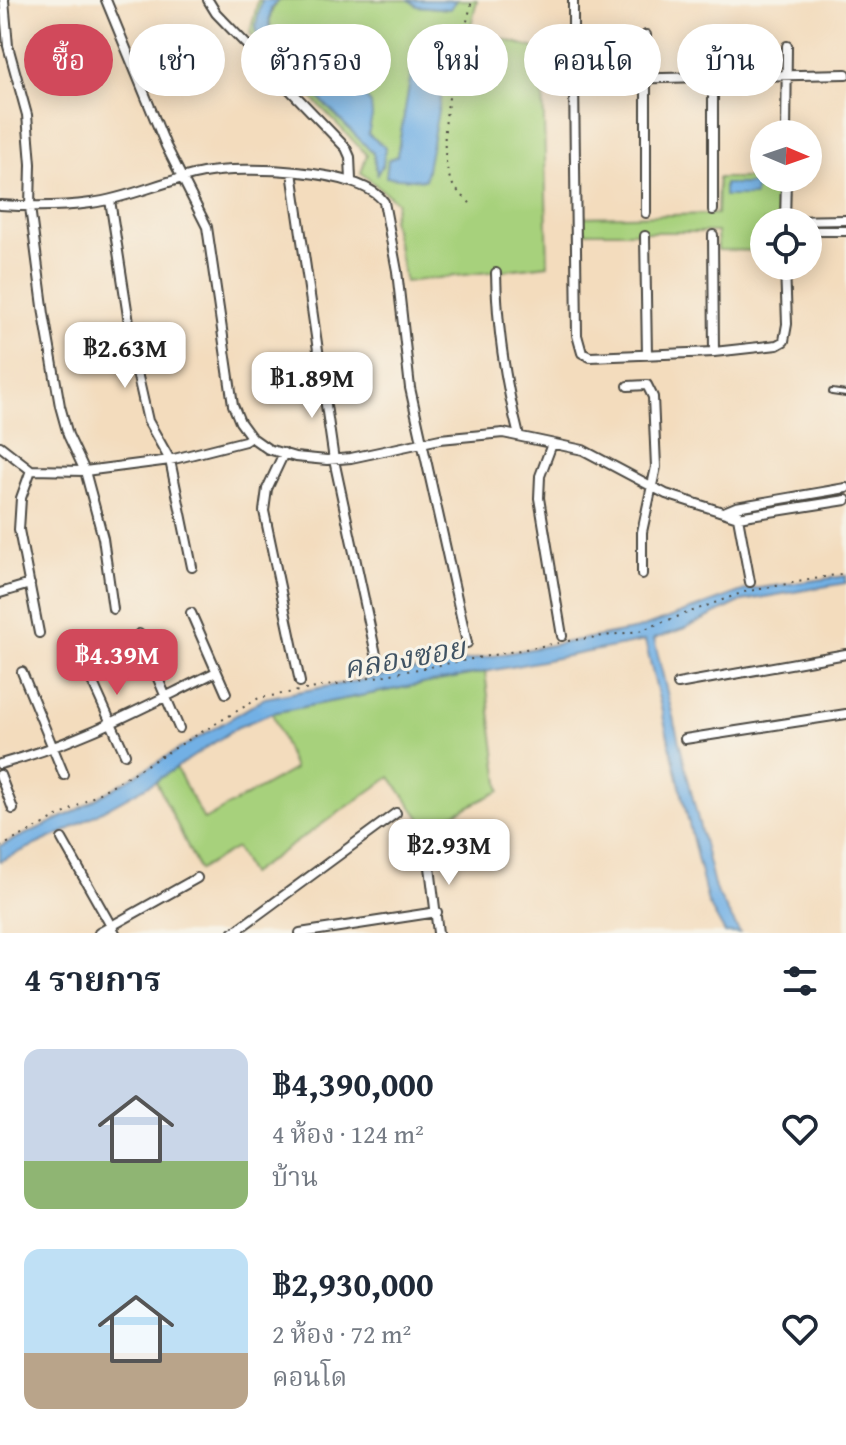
<!DOCTYPE html>
<html lang="th">
<head>
<meta charset="utf-8">
<style>
  :root { --surface:#fff; --page:#f6f6f7; --text:#1f2937; --muted:#747a83; --accent:#d1495b }
  body { margin:0; font-family:"Gentium Book Plus","Noto Serif Thai",serif; background:var(--page); color:var(--text); height:100vh; display:flex; flex-direction:column; font-size:30px; white-space:nowrap }
  * { box-sizing:border-box; margin:0 }
  p { font-size:26px; color:var(--muted) }
  .icon { flex:none; width:44px; height:44px; fill:none; stroke:currentColor; stroke-width:2; stroke-linecap:round; stroke-linejoin:round }
  .map { position:relative; height:933px; overflow:hidden }
  .drawer { display:flex; flex-direction:column; background:var(--surface); flex:1 }
  .drawer>* { flex:none }
  .hud { position:absolute; left:24px; top:24px; width:798px; height:72px; display:flex; gap:16px }
  .needle { width:52px; rotate:92deg }
  .buttons { position:absolute; left:750px; top:120px; display:grid; gap:16px }
  .buttons a { display:grid; place-items:center; width:72px; height:72px; border-radius:50%; background:var(--surface); box-shadow:0 4px 20px #0003; font-size:40px }
  .price { position:absolute; translate:-50% -68px; padding:0 18px; border-radius:16px; background:#fff; color:#222; font-size:26px; line-height:52px; filter:drop-shadow(0 2px 4px #0008) }
  .price::after { content:''; position:absolute; left:50%; top:48px; width:24px; height:18px; margin-left:-12px; background:inherit; clip-path:polygon(0 0,100% 0,50% 100%) }
  .price.active { background:var(--accent); color:#fff }
  ul { padding:0; list-style:none }
  li { display:flex; align-items:center; gap:24px; height:200px; padding:0 24px }
  li span { display:grid; place-items:center; flex:none; width:224px; height:160px; border-radius:16px; color:#555 }
  li>.icon { margin-inline-start:auto }
  span .icon { width:96px; height:96px; fill:#fffc; stroke-width:1 }
  li b { font-size:34px }
  h2 { display:flex; justify-content:space-between; align-items:center; height:96px; padding:0 24px; font-size:34px }
  .tag { padding:0 28px; border-radius:36px; background:var(--surface); box-shadow:0 4px 20px #0003; font-size:28px; line-height:72px }
  .tag.active { background:var(--accent); color:#fff }
  .map>svg:first-child { display:block }
  .green { fill:#a7d17c; stroke:#697e54; stroke-width:2; fill-rule:evenodd }
  .water { fill:#72b0e5; stroke:#4e6e88; stroke-width:2 }
  .lines { fill:none; stroke-linecap:round; stroke-linejoin:round }
  .service-casing { stroke:#494641; stroke-width:8 }
  .minor-casing { stroke:#494641; stroke-width:12 }
  .path { stroke:#494641; stroke-width:2; stroke-dasharray:2 6; stroke-linecap:butt }
  .service { stroke:#fff; stroke-width:4 }
  .minor { stroke:#fff; stroke-width:8 }
  .labels { text-anchor:middle; dominant-baseline:central; stroke-width:6; stroke-linejoin:round; paint-order:stroke }
  .water-label { font-size:30px; font-style:italic; fill:#405363; stroke:#f7f3e8 }
</style>
</head>
<body>
<div class="map">
<svg width="846" height="933" viewBox="0 0 846 933">
  <rect width="100%" height="100%" fill="#f7f3e8"/>
  <filter id="ink" filterUnits="userSpaceOnUse"><feTurbulence type="fractalNoise" baseFrequency=".0125" numOctaves="2"/><feDisplacementMap in="SourceGraphic" scale="16" xChannelSelector="R" yChannelSelector="G"/><feConvolveMatrix kernelMatrix="1 2 1 2 8 2 1 2 1" color-interpolation-filters="sRGB"/></filter>
  <filter id="wash" filterUnits="userSpaceOnUse"><feTurbulence type="fractalNoise" baseFrequency=".006" numOctaves="4" result="noise"/><feDisplacementMap in="SourceGraphic" scale="32" xChannelSelector="R" yChannelSelector="G"/><feGaussianBlur stdDeviation="1.8" result="paint"/><feColorMatrix in="noise" values="0 0 0 0 0 0 0 0 0 0 0 0 0 0 0 0 0 1.4 0 .05"/><feComposite in="paint" operator="in"/></filter>
  <g filter="url(#wash)">
    <rect width="100%" height="100%" fill="#f3dcbd"/>
    <path class="green" d="M258,0H262L256,25L257,36L373,153L377,173L385,147L368,134L372,115L340,79C332,79 321,80 314,76C289,62 253,28 279,0H409L417,6L450,9L456,0H477L470,30L542,50L548,265L405,282L392,219L397,202L361,173L367,155L250,33ZM416,47L425,179L397,156Z
      M718,178H779L778,222H764V251L718,250L717,232H579V217L717,214Z
      M485,672L500,791L427,827L390,777L250,874L236,848L199,870L156,781L176,768L204,820L294,769L272,713Z"/>
    <path class="water" d="M262,0H279L271,8L269,25L277,45L316,78L340,79L358,89L371,104L372,116L368,134L385,147L383,165L377,174L373,153L257,35L256,25Z
      M409,0H456L450,9L417,6Z
      M416,46L449,53L425,180L386,177L388,160L397,156Z
      M755,184V196H724V184Z
      M846,576V583L742,601L686,628L654,639L715,889L740,933H725L708,903L645,641L272,713L238,727L156,781L66,831L0,861V846L74,812L265,698L638,629L745,590Z"/>
  </g>
  <g filter="url(#ink)">
    <g class="lines">
      <g class="service-casing">
        <path id="service" d="M832,392L846,394"/>
      </g>
      <g class="minor-casing">
        <path id="minor" d="M4,0L8,46L27,115L31,164L30,207L44,314L60,406L68,435L85,471L103,538L113,609
          M106,0L166,146L207,227L233,405L240,422L251,437L268,449L295,457L327,460L351,458L440,439L503,433L583,450L666,494L738,517L846,500
          M208,0L216,13L346,148L350,157L351,180
          M573,0V63
          M786,134L787,46
          M292,172L334,460L377,659
          M110,200L136,368L148,421L170,460L192,567
          M0,205C31,207 61,207 91,203C130,198 165,180 203,173C242,166 361,168 384,202L397,271L410,388L467,643
          M713,210V38
          M646,213V35
          M785,221L846,220
          M785,222L786,178
          M808,231H846
          M713,235L714,352
          M645,236L647,355
          M785,266L787,324L784,341L777,345L714,352L590,357L582,353L577,335L574,80L846,74
          M496,273C497,329 505,381 519,436
          M628,386L647,385L653,397L656,467L642,532V574
          M552,444L540,476L539,498L562,636
          M0,446L31,470L85,471L170,460L245,441L251,437
          M284,453L267,489L264,511L300,682
          M31,470L21,498L19,530L39,633
          M724,512L736,507L846,488
          M737,512L750,582
          M0,593L30,584
          M191,613L226,693
          M139,634L179,728
          M79,652L125,754
          M22,672L64,775
          M678,684L846,654
          M685,739L846,714
          M0,764C77,744 145,706 216,672
          M0,775L13,809
          M62,839L115,933
          M430,867L438,933
          M99,933L197,878
          M233,933L396,813
          M300,933L437,912"/>
      </g>
      <path class="path" d="M470,203C463,196 453,188 450,179C433,127 461,52 472,0
        M568,641L639,631L744,592L846,573
        M305,690L558,643
        M0,847L69,811L259,698L299,691"/>
      <use href="#service" class="service"/>
      <use href="#minor" class="minor"/>
    </g>
  </g>
  <g class="labels">
    <g class="water-label">
      <text transform="translate(404 657) rotate(-10)">คลองซอย</text>
    </g>
  </g>
</svg>
<div class="buttons">
<a><svg class="needle" viewBox="-14 -14 28 28"><path d="M0-13l5 13h-10z" fill="#e53935"/><path d="M0 13l5-13h-10z" fill="#747a83"/></svg></a>
<a><svg class="icon" aria-label="locate" viewBox="0 0 24 24"><circle cx="12" cy="12" r="6"/><path d="M12 2v4M12 18v4M2 12h4M18 12h4"/></svg></a>
</div>
<b class="price" style="left:125px;top:390px">฿2.63M</b>
<b class="price" style="left:312px;top:420px">฿1.89M</b>
<b class="price active" style="left:117px;top:697px">฿4.39M</b>
<b class="price" style="left:449px;top:887px">฿2.93M</b>
<div class="hud">
<a class="tag active">ซื้อ</a>
<a class="tag">เช่า</a>
<a class="tag">ตัวกรอง</a>
<a class="tag">ใหม่</a>
<a class="tag">คอนโด</a>
<a class="tag">บ้าน</a>
</div>
</div>
<section class="drawer">
<h2>4 รายการ<svg class="icon" aria-label="filters" viewBox="0 0 24 24"><path d="M4 7h16M4 17h16"/><circle cx="9" cy="7" r="2"/><circle cx="15" cy="17" r="2"/></svg></h2>
<ul>
<li><span style="background:linear-gradient(#c9d6e8 70%,#8fb573 0)"><svg class="icon" aria-label="home" viewBox="0 0 24 24"><path d="M3 11l9-7 9 7M6 9v11h12V9"/></svg></span><div><b>฿4,390,000</b><p>4 ห้อง · 124 m²</p><p>บ้าน</p></div><svg class="icon" aria-label="heart" viewBox="0 0 24 24"><path d="M12 20l-8-8c-3-5 5-10 8-4 3-6 11-1 8 4z"/></svg></li>
<li><span style="background:linear-gradient(#bfe0f5 65%,#b9a48a 0)"><svg class="icon" aria-label="home" viewBox="0 0 24 24"><path d="M3 11l9-7 9 7M6 9v11h12V9"/></svg></span><div><b>฿2,930,000</b><p>2 ห้อง · 72 m²</p><p>คอนโด</p></div><svg class="icon" aria-label="heart" viewBox="0 0 24 24"><path d="M12 20l-8-8c-3-5 5-10 8-4 3-6 11-1 8 4z"/></svg></li>
</ul>
</section>
</body>
</html>
